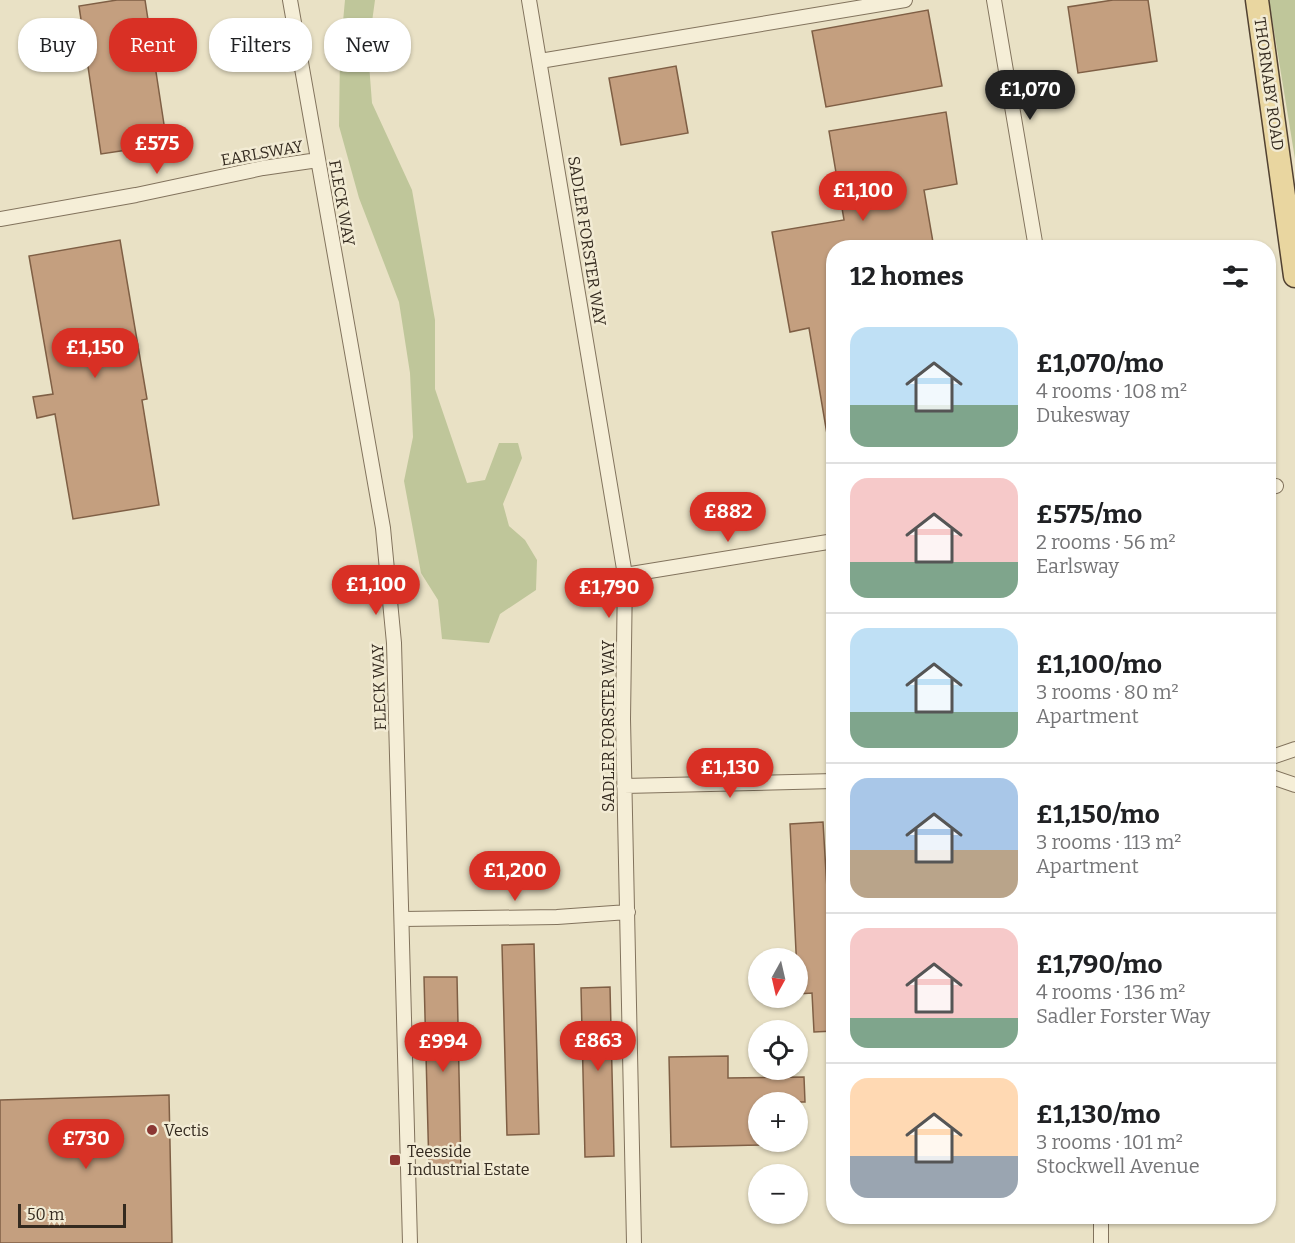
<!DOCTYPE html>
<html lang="en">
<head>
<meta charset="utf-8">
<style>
  :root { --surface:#fff; --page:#f6f6f6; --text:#202124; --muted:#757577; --line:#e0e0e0; --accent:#d93025 }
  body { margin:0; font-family:Bitter,serif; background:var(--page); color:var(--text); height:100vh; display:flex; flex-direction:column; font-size:22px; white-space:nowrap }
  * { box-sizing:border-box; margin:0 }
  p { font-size:20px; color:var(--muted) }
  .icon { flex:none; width:33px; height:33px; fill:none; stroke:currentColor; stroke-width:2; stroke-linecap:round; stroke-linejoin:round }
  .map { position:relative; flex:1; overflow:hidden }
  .drawer { position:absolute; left:826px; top:240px; width:450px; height:984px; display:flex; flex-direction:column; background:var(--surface); border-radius:24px; box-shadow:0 2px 4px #0004 }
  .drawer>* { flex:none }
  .banner { position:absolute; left:18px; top:18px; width:570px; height:54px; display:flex; gap:12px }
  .needle { width:39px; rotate:188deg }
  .controls { position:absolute; left:748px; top:948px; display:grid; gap:12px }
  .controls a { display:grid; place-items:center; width:60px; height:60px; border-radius:50%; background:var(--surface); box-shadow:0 2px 4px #0004; font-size:30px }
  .scale { position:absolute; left:18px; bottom:15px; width:108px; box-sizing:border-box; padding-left:6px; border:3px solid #342a1f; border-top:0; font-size:16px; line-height:21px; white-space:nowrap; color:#342a1f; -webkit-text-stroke:4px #f2ebd4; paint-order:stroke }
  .price { position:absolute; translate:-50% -51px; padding:0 14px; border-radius:21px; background:var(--accent); color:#fff; font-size:20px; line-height:39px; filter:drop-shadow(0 2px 3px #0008) }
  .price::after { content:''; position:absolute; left:50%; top:36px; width:18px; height:14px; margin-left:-9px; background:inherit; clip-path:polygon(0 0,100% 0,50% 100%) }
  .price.current { background:#222; color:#fff }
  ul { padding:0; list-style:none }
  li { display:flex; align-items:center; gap:18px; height:150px; padding:0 24px }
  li+li { border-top:2px solid var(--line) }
  li span { display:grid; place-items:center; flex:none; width:168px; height:120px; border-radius:18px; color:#555 }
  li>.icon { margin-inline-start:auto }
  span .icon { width:72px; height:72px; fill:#fffc; stroke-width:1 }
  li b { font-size:26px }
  h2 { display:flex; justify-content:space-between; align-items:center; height:72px; padding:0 24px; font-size:26px }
  .chip { padding:0 21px; border-radius:24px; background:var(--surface); box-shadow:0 2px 4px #0004; font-size:21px; line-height:54px }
  .chip.current { background:var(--accent); color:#fff }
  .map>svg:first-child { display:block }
  .green { fill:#bfc69a }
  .building { fill:#c49f7f; stroke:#7f5f45; stroke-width:1.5 }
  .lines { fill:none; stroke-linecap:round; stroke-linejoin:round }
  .street-casing { stroke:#82735d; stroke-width:16 }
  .primary-casing { stroke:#514131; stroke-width:25 }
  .street { stroke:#f5eed7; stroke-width:14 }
  .primary { stroke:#e9d6a0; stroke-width:22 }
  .poi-dot { fill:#8b3733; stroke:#f2ebd4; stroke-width:2 }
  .labels { text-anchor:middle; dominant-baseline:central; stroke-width:5; stroke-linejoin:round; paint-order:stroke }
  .street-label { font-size:16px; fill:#342a1f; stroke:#f2ebd4 }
  .poi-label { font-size:16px; fill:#342a1f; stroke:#f2ebd4; text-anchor:start }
</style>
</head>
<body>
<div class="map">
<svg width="1295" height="1243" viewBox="0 0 1295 1243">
  <rect width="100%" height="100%" fill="#e9e1c5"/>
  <path class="green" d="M345,0H375L368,51L372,103L412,190L435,320V389L467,483L485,480L499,443H518L522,458L503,504L509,526L525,540L537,560L536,590L500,614L489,643L442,639L438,600L421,573L404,481L413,437L410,373L399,302L359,198L339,126L340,54Z
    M1269,0H1295V159Z"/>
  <path class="building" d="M117,0H145L167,144L101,154L79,6Z
    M1113,0H1148L1157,61L1078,73L1068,7Z
    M928,10L942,86L826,107L812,31Z
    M676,66L688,133L621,145L609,78Z
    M946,112L957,184L924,190L934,248H834V439L828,440L809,328L790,332L772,232L844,220L829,131Z
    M120,240L147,399L142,400L159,505L73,519L55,414L37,418L33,397L53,394L29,256Z
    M823,822L827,889L834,888V1031L814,1032L812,993L798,994L790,824Z
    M534,944L539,1134L507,1135L502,945Z
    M424,977H457L461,1169L429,1170Z
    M610,987L614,1156L585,1157L581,988Z
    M728,1056V1078L804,1077L805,1102H759V1145L671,1147L669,1057Z
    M169,1095L172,1243H0V1100Z"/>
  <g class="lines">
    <g class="street-casing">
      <path id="street" d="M290,0L383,528L394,643L410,1243
        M529,0L625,575L623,719L634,1243
        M994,0L1036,248
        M540,61L905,0
        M0,219L136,195L263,168L318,160
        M1269,487L1276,486
        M625,575L834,541
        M1269,758L1295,749
        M1269,776L1295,785
        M624,786L834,781
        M403,919L557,917L628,912
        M1101,1216V1243"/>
    </g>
    <g class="primary-casing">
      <path id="primary" d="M1257,0L1295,276"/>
    </g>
    <use href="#street" class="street"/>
    <use href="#primary" class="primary"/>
  </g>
  <g class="poi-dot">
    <circle cx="152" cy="1130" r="6"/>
    <rect x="389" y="1154" width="12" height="12" rx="3"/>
  </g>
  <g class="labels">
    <g class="street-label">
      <text transform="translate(1269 84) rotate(82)">THORNABY ROAD</text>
      <text transform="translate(262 153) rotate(-10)">EARLSWAY</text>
      <text transform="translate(342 203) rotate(80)">FLECK WAY</text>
      <text transform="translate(587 241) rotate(81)">SADLER FORSTER WAY</text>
      <text transform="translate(379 687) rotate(-92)">FLECK WAY</text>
      <text transform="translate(608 726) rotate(-90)">SADLER FORSTER WAY</text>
    </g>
    <g class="poi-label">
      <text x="164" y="1130">Vectis</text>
      <text x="407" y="1151">Teesside<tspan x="407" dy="18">Industrial Estate</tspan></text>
    </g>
  </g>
</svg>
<div class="controls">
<a><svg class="needle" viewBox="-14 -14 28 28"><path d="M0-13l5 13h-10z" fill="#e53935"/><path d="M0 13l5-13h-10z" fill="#757577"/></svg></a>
<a><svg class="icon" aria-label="locate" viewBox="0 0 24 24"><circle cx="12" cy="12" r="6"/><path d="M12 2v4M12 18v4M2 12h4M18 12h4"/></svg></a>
<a>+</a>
<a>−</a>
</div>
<div class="scale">50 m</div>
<b class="price current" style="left:1030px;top:121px">£1,070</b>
<b class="price" style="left:157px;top:175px">£575</b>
<b class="price" style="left:863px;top:222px">£1,100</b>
<b class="price" style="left:95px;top:379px">£1,150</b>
<b class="price" style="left:728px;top:543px">£882</b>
<b class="price" style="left:376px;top:616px">£1,100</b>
<b class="price" style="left:609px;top:619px">£1,790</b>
<b class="price" style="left:730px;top:799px">£1,130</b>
<b class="price" style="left:515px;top:902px">£1,200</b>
<b class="price" style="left:598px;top:1072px">£863</b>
<b class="price" style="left:443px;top:1073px">£994</b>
<b class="price" style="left:86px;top:1170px">£730</b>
<div class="banner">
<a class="chip">Buy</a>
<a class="chip current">Rent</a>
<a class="chip">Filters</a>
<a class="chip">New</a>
</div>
<section class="drawer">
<h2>12 homes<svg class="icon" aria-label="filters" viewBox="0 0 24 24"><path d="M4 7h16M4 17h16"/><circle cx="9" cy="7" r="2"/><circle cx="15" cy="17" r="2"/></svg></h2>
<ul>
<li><span style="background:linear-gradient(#bfe0f5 65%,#7fa58c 0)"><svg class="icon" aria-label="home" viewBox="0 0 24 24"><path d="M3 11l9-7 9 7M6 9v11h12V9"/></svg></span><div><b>£1,070/mo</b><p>4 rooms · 108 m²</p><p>Dukesway</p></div></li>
<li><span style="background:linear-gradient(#f6c9c9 70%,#7fa58c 0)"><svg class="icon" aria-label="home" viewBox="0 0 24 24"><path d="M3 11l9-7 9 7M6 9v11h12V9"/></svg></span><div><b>£575/mo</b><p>2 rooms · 56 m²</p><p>Earlsway</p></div></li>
<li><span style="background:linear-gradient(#bfe0f5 70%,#7fa58c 0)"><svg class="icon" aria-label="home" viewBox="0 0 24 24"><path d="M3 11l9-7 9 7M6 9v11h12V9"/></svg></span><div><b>£1,100/mo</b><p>3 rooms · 80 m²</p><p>Apartment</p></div></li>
<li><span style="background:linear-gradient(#a9c7e8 60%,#b9a48a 0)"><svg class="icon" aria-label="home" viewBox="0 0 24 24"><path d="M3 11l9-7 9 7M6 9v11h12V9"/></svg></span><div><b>£1,150/mo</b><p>3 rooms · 113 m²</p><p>Apartment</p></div></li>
<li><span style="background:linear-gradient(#f6c9c9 75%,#7fa58c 0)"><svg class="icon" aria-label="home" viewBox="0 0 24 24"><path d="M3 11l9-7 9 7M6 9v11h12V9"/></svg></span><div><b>£1,790/mo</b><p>4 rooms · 136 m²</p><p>Sadler Forster Way</p></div></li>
<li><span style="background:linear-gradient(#ffd9b3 65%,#9aa5b1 0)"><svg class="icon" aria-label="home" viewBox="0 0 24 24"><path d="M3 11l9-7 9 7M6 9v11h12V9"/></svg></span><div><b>£1,130/mo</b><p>3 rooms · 101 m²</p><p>Stockwell Avenue</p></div></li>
</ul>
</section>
</div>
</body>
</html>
